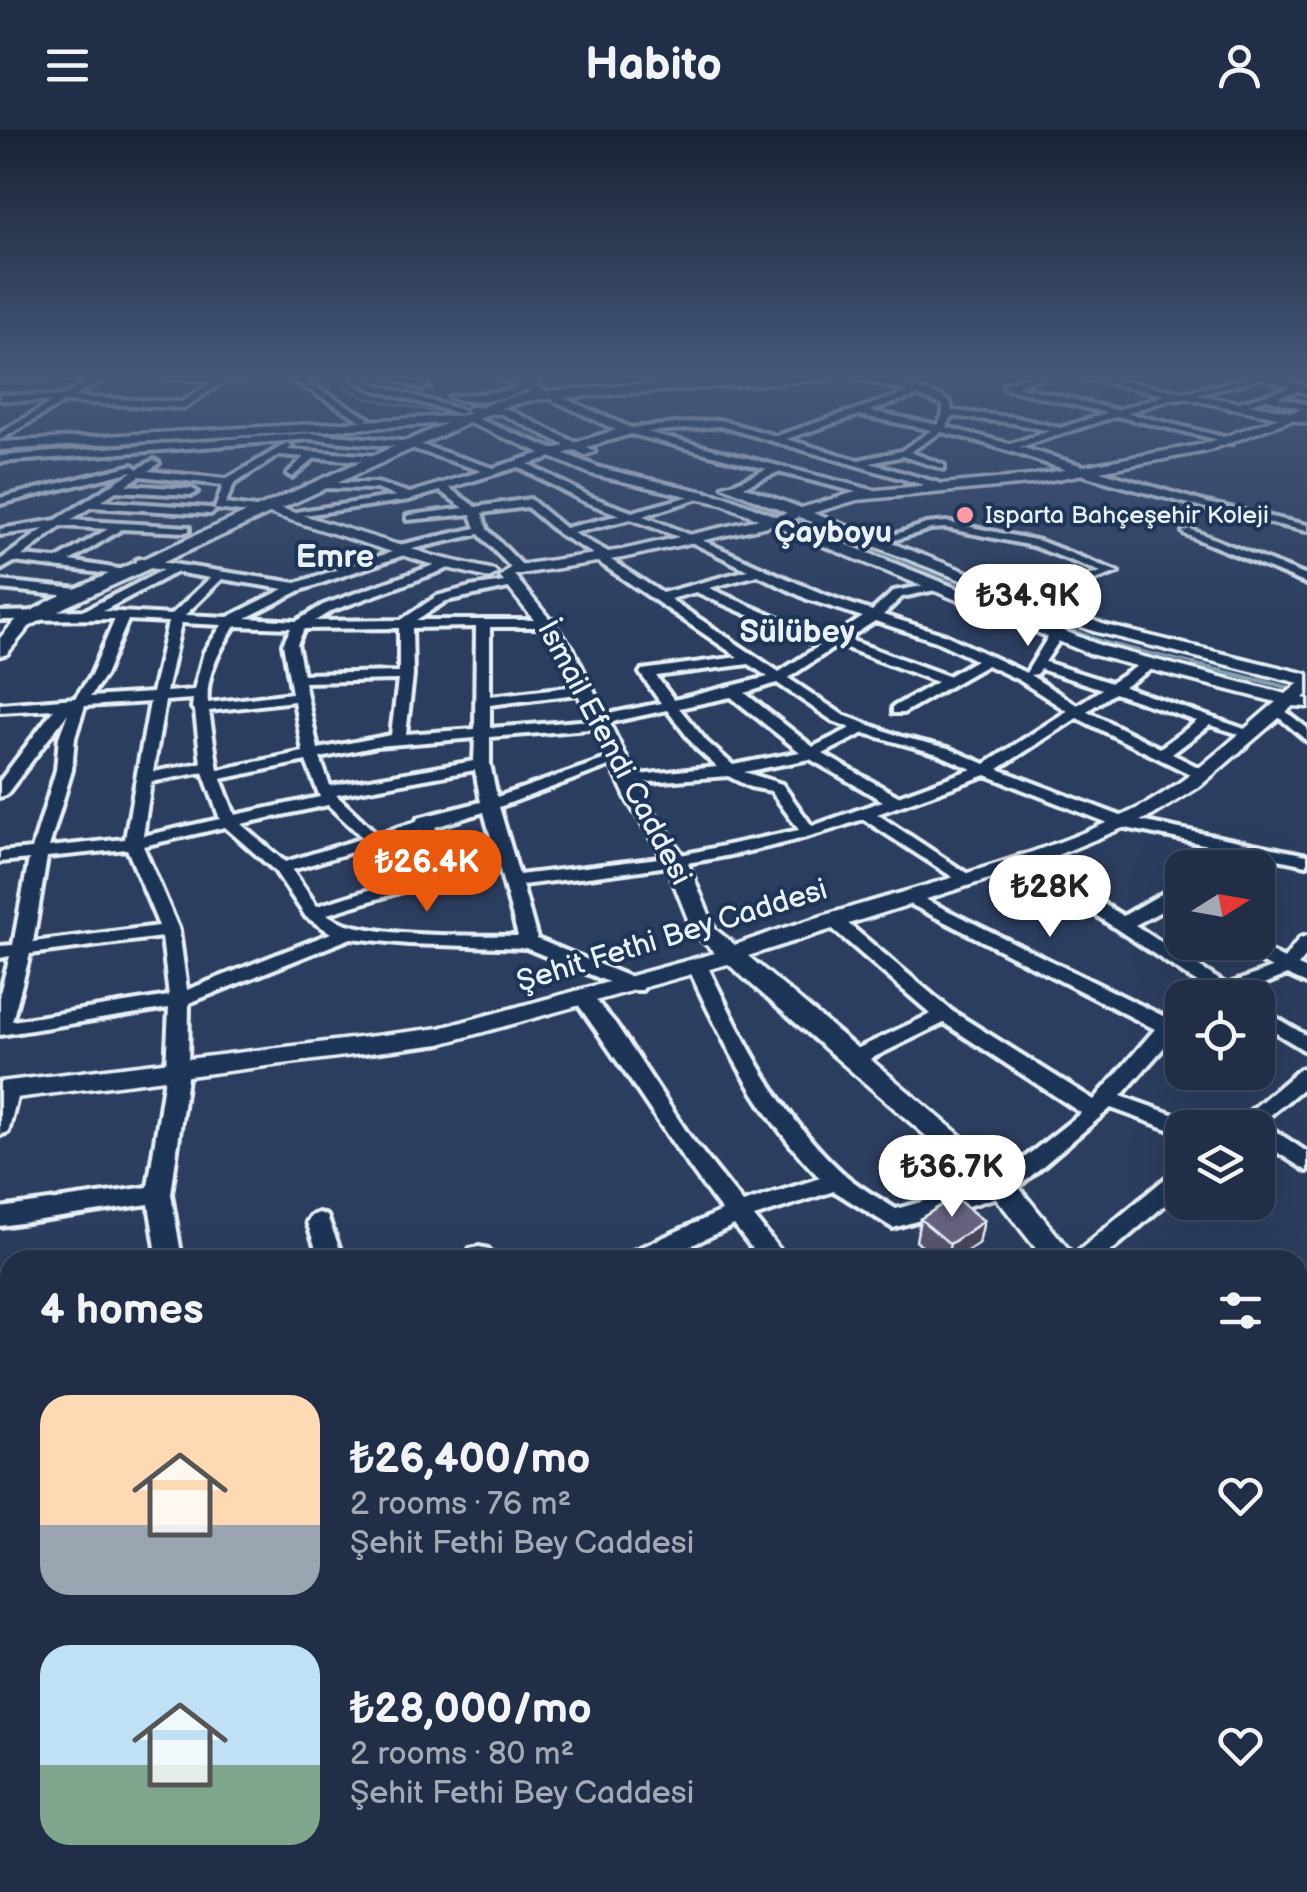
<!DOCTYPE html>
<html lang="en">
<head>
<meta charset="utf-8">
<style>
  :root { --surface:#212e47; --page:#29364e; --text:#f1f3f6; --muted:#a2a8b4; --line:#3e4a60; --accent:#ea580c }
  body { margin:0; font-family:"Balsamiq Sans",sans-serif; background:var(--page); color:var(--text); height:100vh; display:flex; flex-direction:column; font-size:38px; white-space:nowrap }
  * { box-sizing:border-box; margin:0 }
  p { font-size:32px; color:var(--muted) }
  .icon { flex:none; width:55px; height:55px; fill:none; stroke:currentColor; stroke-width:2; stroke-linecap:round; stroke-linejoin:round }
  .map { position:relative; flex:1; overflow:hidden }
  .panel { position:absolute; left:0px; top:1120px; width:1308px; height:642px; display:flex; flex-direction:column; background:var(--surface); border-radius:30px 30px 0 0; box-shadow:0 10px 40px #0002,0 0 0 2px var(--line) }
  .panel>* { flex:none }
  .needle { width:65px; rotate:79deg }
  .controls { position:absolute; left:1165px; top:720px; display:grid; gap:20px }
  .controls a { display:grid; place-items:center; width:110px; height:110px; border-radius:20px; background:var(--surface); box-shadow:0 10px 40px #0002,0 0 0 2px var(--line); font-size:50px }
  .price { position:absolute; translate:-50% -85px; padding:0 22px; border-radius:35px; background:#fff; color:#222; font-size:32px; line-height:65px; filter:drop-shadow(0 2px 5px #0008) }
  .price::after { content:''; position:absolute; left:50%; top:60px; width:30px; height:22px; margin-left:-15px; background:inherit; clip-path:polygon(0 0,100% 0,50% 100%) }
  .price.current { background:var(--accent); color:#fff }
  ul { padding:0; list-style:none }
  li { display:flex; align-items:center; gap:30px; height:250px; padding:0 40px }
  li span { display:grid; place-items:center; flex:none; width:280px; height:200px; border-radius:30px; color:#555 }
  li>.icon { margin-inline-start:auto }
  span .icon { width:120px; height:120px; fill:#fffc; stroke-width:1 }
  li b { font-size:42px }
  h2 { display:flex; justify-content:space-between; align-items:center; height:120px; padding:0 40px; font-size:42px }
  header { display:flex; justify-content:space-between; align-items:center; height:130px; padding:0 40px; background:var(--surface); font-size:45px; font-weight:600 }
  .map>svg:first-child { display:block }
  .green { fill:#586e6a; stroke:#a0b0b1; stroke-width:2.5 }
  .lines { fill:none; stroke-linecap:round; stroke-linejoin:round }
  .stream-far1 { stroke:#83a1b3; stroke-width:2.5 }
  .stream { stroke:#83a1b3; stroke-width:4 }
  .minor-casing { stroke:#e8f1f8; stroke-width:8 }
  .tertiary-casing { stroke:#e8f1f8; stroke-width:7 }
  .secondary-casing { stroke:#e8f1f8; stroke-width:7 }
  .minor { fill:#1d3557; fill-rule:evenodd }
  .tertiary { fill:#1d3557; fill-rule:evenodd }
  .secondary { fill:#1d3557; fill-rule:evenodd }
  .wall { fill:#58546e; stroke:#e8f1f8; stroke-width:2.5 }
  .shaded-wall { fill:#47455a; stroke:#e8f1f8; stroke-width:2.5 }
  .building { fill:#666280; stroke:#e8f1f8; stroke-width:2.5 }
  .poi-dot { fill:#ff9aa2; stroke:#1d3557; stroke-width:4 }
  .labels { text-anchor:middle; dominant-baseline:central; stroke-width:8; stroke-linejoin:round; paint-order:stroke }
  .far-poi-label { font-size:25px; fill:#e8f1f8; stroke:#1d3557; text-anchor:start }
  .far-quarter-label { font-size:30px; font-weight:bold; fill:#e8f1f8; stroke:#1d3557 }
  .street-label { font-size:30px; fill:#e8f1f8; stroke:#1d3557 }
  .far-district-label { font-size:32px; font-weight:bold; fill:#e8f1f8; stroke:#1d3557 }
</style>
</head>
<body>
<header><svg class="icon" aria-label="menu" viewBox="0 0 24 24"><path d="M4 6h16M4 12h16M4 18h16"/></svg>Habito<svg class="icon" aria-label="person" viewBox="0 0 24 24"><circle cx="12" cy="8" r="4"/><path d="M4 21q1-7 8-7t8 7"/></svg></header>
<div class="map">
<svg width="1307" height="1762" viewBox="0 0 1307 1762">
  <rect width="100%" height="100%" fill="#2c3e5f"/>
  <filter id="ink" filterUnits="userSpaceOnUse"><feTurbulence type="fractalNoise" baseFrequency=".01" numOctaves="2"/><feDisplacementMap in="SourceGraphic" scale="20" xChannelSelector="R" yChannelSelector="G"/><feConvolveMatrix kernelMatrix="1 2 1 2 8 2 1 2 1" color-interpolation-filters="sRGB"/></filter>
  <g filter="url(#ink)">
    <path class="green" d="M1298,1246L1307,1248V1511L1298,1490Z"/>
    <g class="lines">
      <path class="stream-far1" d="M325,245L366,268L434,282
        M486,287L601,335L751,373L1101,511L1203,536"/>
      <path class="stream" d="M1193,534L1307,562"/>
      <g class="minor-casing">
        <path id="minor" d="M0,245H128L106,248L73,267L182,272L213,251L129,245H275L224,251L184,278L64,272L0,310V303L52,272L0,270V264L61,267L93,248L0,249Z
          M285,245H295L370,289L362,291Z
          M347,245H357L378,255L465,281L460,284L372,259Z
          M385,245H397L429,257L422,259Z
          M536,245H545C525,268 477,277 449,267L511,260Z
          M671,245H680L690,255L683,257Z
          M846,245H873L940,266L950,272L952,281L1013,287L1060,298L1107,283L1004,258V254L1035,245H1048L1017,256L1117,280L1171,263L1175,265L1258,245H1272L1178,270L1174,268L1127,283L1232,309V313L1117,286L1020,317L1207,373L1307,395V401C1226,384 1146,364 1067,340C1025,327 985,311 941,302L910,322L944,335V339L903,326L870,333L949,356V360L945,361L720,296L647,302L880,362V366L876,367L778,342L738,359H730V355L767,339L631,304L528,334L591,367L632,382L705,362V366L643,386C721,415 792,456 872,481L894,461L940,453V459L902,467L883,485L946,505L1026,543L1051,502L1056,501L1063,505L1045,532L1111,553L1142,533H1152V539L1124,557L1259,604L1252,608L1210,595L1172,624L1208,642V648L1202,650L1077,588L998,639L1126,688L1307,725V735L1224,718L1216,738H1199L1208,715L1116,696L986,645L877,684L971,746L974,750L971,754L965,755L863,689C753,729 637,741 522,755L537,809L642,852L645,856L642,860H628L526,818L408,814L351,808L189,873L188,940L171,1064L182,1130H158L149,1074L0,1096V1078L148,1057L166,940L169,878L0,905V863L10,826L0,828V816L13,815L29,729L0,732V722L32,719L56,640L59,607L68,583L6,665L0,667V651L54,579L0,582V574L75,568L91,545L115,489L0,490V482L85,480L163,440L136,436V430L140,429L296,453L392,422L390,417L476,398L471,384L407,390V386L411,385L464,378L440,361L409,370L297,386V382L301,381L396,366L376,359L319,358L314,355L315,353H377L410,363L482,341L411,318L311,309L0,332V326L311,303L412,312L493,338L616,300L547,267L550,262L631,298L720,290L776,306L909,262ZM918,265L943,275V284L938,295L869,281ZM859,285L932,300L901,321L858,330L786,309ZM952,286L1013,293L1050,301L1010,314L946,297ZM518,337L583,371L620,385L565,398L530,369L476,377L449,358ZM527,377L559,404L597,426V431L738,527L642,540L640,543L661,573L594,587L592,590L490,598V575L585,563L592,559L585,555L490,566V497H549L555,493L554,490H416L446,471L518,456V450L470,457L437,466L401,490L315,491L331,481L452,437L454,434L448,430L323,475L297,491L246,488L301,460L407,424V420L479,404L515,442H523V436L487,399L482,383ZM631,389L687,410L748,440L662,463L611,430L612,424L573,403ZM176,442L210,448L171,485L103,481ZM758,445L807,469L863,487L828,510L709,458ZM222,449L284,459L228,487L185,485ZM696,462L819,516L779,542L670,469ZM128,490L168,492L152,563L90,567L105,545ZM875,491L936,511L976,530L948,546L847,509ZM181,493L222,495L204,522L194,560L166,562ZM235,496L291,498L283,514L292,563L208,573C205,545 221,518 235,496ZM476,497L475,599L406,604L413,546L412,498ZM399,498V542L303,544L297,514L304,499ZM838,515L937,552L893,577V583H903L987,535L1019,550L1067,581L985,634L948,618L902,607L843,585L788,548ZM749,534L768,547L674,570L656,546ZM1040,539L1102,559L1077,575L1030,545L1037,544ZM398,550L391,605L318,619L304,552ZM777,553L833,591L851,598L813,617L745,563ZM1114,563L1197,591L1160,618L1087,581ZM731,567L800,622L733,635L707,612L679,578ZM193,569L192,578L195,581L201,633L153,642L165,571ZM294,571L303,622L218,640L209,581ZM150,572L125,709L49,717L72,640L75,607L85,576ZM667,580L696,618L717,637L628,646L620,651L622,654L728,646L750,657L771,661L799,700L676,726L519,745L499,677L625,630L622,627H612L497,667L490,634V607L601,598L606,597L607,593ZM864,603L938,624L972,639L898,666L823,624ZM475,608L474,631L330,656L320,628L377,616ZM810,629L883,671L812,696L782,654L744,642ZM306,631L320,667L235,685L221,649ZM475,640L481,672L418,688L416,692L377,704L336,665ZM203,642L220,689L143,706L151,652ZM328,675L363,708L285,732L241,694ZM484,682L518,806C476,805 356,809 327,784L456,745L459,741L435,697ZM225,697L275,741L306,787L331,803L187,860L179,800L143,716ZM421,701L440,738L317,776L292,740ZM127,719L159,796L33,812L47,727ZM162,807L169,866L12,891L30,824Z
          M1299,255L1302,260L1277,267L1307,274V280L1267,269L1231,279L1226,276Z
          M287,313L292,316L288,320L380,326L385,329L380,332L315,328L292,347L287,344L304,327L279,325L234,354L225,374L263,379L264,381L259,384L215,379L223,355L140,346L126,355L192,359L197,362L192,365L116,361L101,371L210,378L215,381L210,384L91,377L71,390L189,397V401L185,402L122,399L70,431L125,440V446L14,432L0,440V430L44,399L0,405V399L56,390L133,341L0,374V368L133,335L137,339L154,330L159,333L148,341L227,349ZM61,396L108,399L57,429L22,426Z
          M946,392L1040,411L1118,442L1027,474L1021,470L1023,467L1101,442L1033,416L946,398L931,399L881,414L875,411L926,394Z
          M1189,399L1307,446V454L1185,404L1183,402Z
          M0,451L79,459L85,463L79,467L0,459Z
          M1280,577L1307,598V611L1275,584V578Z
          M1025,725L1123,786L1182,752V765L1167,778L1135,795L1227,855L1272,838L1226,812H1251L1284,829L1300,808L1307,806V825L1298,836L1307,840V854L1287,845L1240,864L1243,868H1209L1211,862L1019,734L1016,730L1019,726Z
          M910,762L1167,888L1182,882V897L1121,966L1197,993L1200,998H1182V1004L1111,978L1011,1063L893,1098L834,1061L754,1087L787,1130H761L734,1095L661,1130H626L629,1123L722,1081C670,1013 625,940 575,870L578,866H592L615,893L690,1007L743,1073L820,1048C761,988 723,913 688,837L691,833L698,831L708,837C744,912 782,988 844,1044C860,1058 879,1068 896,1079L995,1051L1081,983L944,893L862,933H848L845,928L848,923L931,884L827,794L824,790L827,786H839L952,881L1094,970L1155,899L904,771L901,767L904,763Z
          M1258,877L1307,906V922L1258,892Z
          M1307,937V955L1262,992L1307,1022V1041L1258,1010V998H1230L1300,939Z
          M8,953L19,960L8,1002L0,1005V956Z
          M1182,1039V1060L1101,1130H1073L1076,1123L1174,1041Z
          M319,1083L327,1086L344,1130H320L307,1092L311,1086Z
          M479,1117L488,1119L493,1130H469L467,1126L470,1119Z
          M1307,1168V1198L1298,1201V1172Z
          M1298,1219L1307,1221V1243L1298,1241Z
          M10,1303V1327L0,1330V1306Z
          M10,1647V1681L0,1683V1649Z
          M1307,1707V1743L1298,1744V1709Z
          M208,1752H244L245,1762H209Z
          M362,1752H404L400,1762H358Z
          M1038,1752H1132L1128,1762H1034Z"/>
      </g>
      <g class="tertiary-casing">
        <path id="tertiary" d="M490,245H505L556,265L546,267Z
          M469,277L508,279L595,322L585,325L502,284L465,282Z
          M1307,277V284L1207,321L1030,354L857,370L813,383L1105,495L1307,544V564L1303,568L1307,569V577L1293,576L1200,656L1152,686L1033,735L748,826L1013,1050L1077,1130H1045L993,1064L728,834L440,914L0,970V952L440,898L715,823L693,802L665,731L628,672L557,519L500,447L512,436L622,420L759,389L722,374L591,344L467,292L0,320V312L468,285L600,338L731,368L775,386L787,383L723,356L735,353L801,378L856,362L1030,346L1204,314ZM799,387L1093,501L1299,553L1286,564L1102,516L788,391ZM772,395L1090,524L1276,572C1232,609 1189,652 1138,678C1011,741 867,766 735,815L715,799L687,731L648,672L573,518L514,445L622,428Z
          M267,374L437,427L494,440L497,443L489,448L427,433L262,381L260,378Z
          M1298,1555L1307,1558V1618L1298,1614Z"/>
      </g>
      <g class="secondary-casing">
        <path id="secondary" d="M770,245H838L832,249L533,270L504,277L65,477L29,497L7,524L0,526V508L17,489L53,469L496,271L533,262Z
          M1067,245H1091L1307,285V293Z
          M1255,245H1273L1307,256V264Z"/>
      </g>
      <use href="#minor" class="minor"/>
      <use href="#tertiary" class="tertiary"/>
      <use href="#secondary" class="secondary"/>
    </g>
    <path class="wall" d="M920,1089L979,1113L954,1130H938L916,1111Z"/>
    <path class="shaded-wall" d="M984,1091L979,1113L954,1130H946L950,1114Z"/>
    <path class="building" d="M954,1067L984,1091L950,1114L920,1089Z"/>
  </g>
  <linearGradient id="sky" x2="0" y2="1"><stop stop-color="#182234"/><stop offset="0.5" stop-color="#45587a"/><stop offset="1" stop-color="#45587a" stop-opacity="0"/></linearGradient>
  <rect width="1307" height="492" fill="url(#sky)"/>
  <circle class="poi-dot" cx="965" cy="385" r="10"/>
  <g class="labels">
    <g class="far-poi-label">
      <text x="985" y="385">Isparta Bahçeşehir Koleji</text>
    </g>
    <g class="far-quarter-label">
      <text x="833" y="403">Çayboyu</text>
    </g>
    <g class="street-label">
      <text transform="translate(614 623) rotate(62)">İsmail Efendi Caddesi</text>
      <text transform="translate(672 806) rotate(-17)">Şehit Fethi Bey Caddesi</text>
    </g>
    <g class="far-district-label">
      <text x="335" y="427">Emre</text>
      <text x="797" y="502">Sülübey</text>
    </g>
  </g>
</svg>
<div class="controls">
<a><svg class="needle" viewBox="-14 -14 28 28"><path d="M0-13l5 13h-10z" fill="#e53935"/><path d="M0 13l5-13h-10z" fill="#a2a8b4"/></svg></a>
<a><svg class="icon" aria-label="locate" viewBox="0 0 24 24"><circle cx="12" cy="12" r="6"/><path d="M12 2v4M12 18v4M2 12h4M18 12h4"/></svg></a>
<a><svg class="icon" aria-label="layers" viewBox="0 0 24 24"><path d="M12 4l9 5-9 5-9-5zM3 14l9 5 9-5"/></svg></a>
</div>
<b class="price" style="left:1028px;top:519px">₺34.9K</b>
<b class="price current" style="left:427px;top:785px">₺26.4K</b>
<b class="price" style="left:1050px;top:810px">₺28K</b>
<b class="price" style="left:952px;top:1090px">₺36.7K</b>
<section class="panel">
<h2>4 homes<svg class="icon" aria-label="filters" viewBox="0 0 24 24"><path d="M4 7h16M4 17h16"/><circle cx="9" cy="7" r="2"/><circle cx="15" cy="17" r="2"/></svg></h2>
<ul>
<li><span style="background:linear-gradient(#ffd9b3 65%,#9aa5b1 0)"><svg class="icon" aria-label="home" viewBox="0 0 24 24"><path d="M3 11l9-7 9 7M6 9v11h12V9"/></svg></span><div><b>₺26,400/mo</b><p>2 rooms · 76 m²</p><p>Şehit Fethi Bey Caddesi</p></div><svg class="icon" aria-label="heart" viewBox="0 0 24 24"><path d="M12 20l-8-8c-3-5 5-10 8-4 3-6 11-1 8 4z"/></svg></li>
<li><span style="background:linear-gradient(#bfe0f5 60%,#7fa58c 0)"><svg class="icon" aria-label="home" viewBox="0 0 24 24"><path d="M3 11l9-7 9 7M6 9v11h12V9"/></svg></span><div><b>₺28,000/mo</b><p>2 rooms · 80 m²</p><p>Şehit Fethi Bey Caddesi</p></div><svg class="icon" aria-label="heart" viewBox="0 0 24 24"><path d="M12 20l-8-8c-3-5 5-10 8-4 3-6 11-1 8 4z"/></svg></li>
</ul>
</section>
</div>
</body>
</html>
